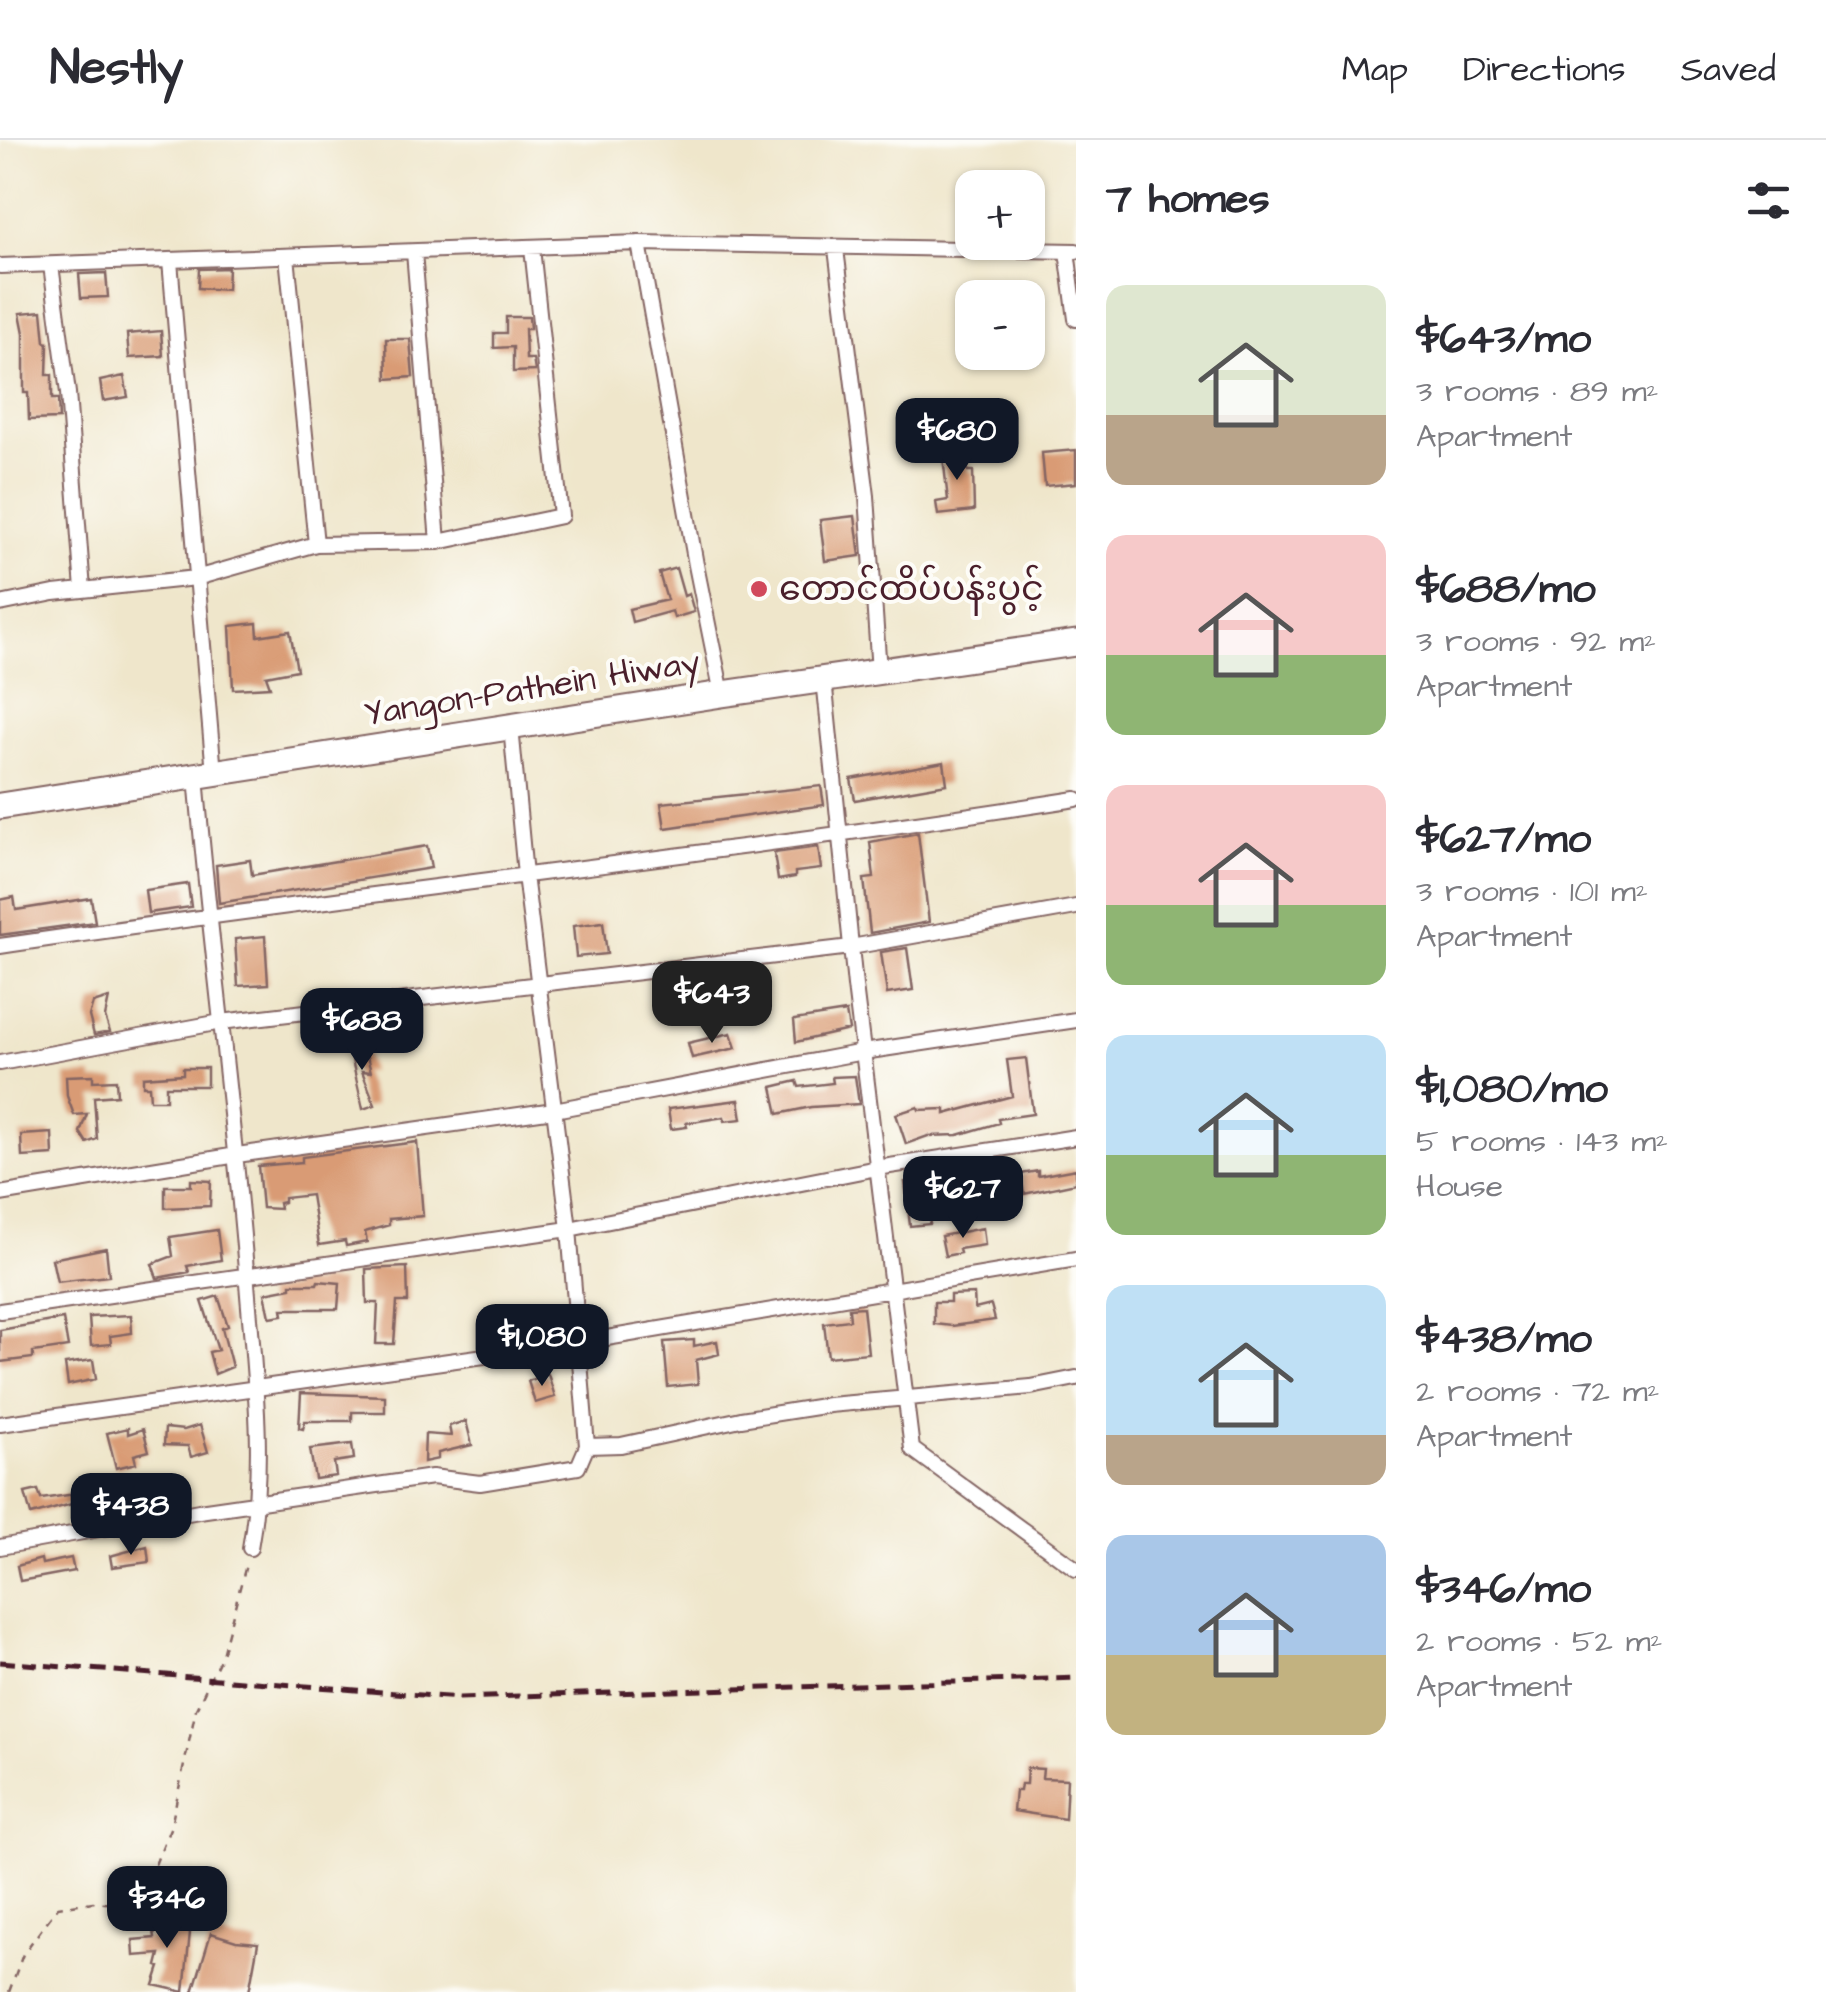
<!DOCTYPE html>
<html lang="en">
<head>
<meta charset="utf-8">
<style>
  :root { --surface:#fff; --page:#f7f7f7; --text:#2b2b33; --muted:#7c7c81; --line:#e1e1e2; --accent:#111827 }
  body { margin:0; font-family:"Architects Daughter","Noto Sans Myanmar",sans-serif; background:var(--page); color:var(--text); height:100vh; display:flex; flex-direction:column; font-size:38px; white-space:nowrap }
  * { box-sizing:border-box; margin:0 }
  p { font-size:32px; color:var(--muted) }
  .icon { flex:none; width:55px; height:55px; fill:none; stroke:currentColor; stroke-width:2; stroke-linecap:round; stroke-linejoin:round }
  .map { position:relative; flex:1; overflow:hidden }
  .side { display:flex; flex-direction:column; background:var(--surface); width:750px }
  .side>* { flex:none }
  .buttons { position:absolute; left:955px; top:30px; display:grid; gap:20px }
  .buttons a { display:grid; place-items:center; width:90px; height:90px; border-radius:20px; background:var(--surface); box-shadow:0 2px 8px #0004; font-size:50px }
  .price { position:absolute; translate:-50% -85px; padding:0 22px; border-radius:20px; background:var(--accent); color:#fff; font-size:32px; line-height:65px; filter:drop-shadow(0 2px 5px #0008) }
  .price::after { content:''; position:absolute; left:50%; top:60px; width:30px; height:22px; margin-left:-15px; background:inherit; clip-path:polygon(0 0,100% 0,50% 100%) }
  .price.active { background:#222; color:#fff }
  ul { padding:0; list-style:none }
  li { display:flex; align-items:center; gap:30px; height:250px; padding:0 30px }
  li span { display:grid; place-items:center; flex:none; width:280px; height:200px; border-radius:20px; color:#555 }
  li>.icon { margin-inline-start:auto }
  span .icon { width:120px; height:120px; fill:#fffc; stroke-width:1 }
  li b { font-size:42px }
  h2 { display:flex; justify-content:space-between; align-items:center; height:120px; padding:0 30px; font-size:42px }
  header { display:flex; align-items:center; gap:60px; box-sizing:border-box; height:140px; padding:0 50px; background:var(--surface); border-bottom:2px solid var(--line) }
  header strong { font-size:48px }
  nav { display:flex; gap:55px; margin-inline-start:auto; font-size:35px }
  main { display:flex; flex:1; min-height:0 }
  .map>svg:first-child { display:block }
  .building { fill:#d99b75 }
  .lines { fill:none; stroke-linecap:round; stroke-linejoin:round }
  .street-casing { stroke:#846563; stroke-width:18 }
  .highway-casing { stroke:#846563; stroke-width:29 }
  .path { stroke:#846563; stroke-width:2.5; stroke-dasharray:8 8; stroke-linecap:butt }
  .street { stroke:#fff; stroke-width:14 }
  .highway { stroke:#fff; stroke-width:25 }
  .rail { stroke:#4a1f2b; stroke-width:5; stroke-dasharray:15 8; stroke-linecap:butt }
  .poi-dot { fill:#d1495b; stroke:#fdfcf7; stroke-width:4 }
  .labels { text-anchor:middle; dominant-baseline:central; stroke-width:8; stroke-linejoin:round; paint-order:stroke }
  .poi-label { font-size:35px; fill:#4a1f2b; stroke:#fdfcf7; text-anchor:start }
  .street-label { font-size:35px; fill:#4a1f2b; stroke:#fdfcf7 }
</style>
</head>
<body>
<header>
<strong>Nestly</strong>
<nav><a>Map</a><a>Directions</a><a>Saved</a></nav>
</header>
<main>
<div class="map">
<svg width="1076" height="1852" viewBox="0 0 1076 1852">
  <rect width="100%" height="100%" fill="#fdfcf7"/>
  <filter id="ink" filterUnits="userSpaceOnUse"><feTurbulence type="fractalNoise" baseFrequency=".01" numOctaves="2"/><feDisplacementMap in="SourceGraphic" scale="20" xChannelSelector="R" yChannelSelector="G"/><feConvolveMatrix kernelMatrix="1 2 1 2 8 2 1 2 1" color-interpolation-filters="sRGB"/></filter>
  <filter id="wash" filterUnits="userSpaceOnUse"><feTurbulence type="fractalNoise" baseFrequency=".0048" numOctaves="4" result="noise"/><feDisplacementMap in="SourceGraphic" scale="40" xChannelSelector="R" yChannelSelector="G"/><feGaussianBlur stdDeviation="2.25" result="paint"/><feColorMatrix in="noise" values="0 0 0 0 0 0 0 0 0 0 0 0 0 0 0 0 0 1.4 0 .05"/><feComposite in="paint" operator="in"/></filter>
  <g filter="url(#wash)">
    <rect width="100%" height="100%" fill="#efe6cb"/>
    <g id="blocks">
      <path class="building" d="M228,128L227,150L198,148L199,129Z
        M106,133L108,157L81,158L79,134Z
        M42,171L45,202L48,203L47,235H52V259H58L59,279L29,280L28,253H24V193L20,173Z
        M506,177H529L530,189H525L526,219H533L535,231L513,232V207L494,208V193H506Z
        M161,191L163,216L129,218L127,194Z
        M386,199H410L413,237L387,239Z
        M124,236L128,257L103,261L100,241Z
        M964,305L968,331H973L974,371L938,375L936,362L948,360L942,308Z
        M1076,310V343L1045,346L1042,313Z
        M855,376L860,416L825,421L820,380Z
        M676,428L684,456L689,454L694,472L674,478L672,471L632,482L629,469L667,460L659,433Z
        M257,483L258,496L290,491L297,530L266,536L270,547L233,549L230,486Z
        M944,622L947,644L855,660L851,639Z
        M821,646L824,665L665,688L661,663Z
        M918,693L929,782L870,793L864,739L874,738L870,702Z
        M427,706L431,728L219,763L216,725L250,720L252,735Z
        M818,707L821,729L795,732V737L778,740L774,713Z
        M188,744L191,767L148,773L145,750Z
        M14,757L16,770L91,758L95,782L0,795V760Z
        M603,782L607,814L576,817L573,786Z
        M265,796L268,844L238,846L235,799Z
        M907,808L913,850L887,854L881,812Z
        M750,843L753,859L659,870L655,850Z
        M109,858L105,877L110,892L94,895L89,876L93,863Z
        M846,872L849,890L796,902L794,880Z
        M731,893L736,908L692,918L688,903Z
        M363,901L371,932L362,931L375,965L363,969L350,911L354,903Z
        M1026,918L1033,974L998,979L999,983L958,995L928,996L906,1004L896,974L918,967L919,970L945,969V974L1012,956L1007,920Z
        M183,928H207V946H166V960H150L149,946H143V937L183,934Z
        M93,935V941L116,940L117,955L94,957L97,999L87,1003L80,992L87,974L74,975L67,956L66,936Z
        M855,936L859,964L811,967L778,974L772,947L797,941L799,947L833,943L832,937Z
        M739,960L742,979L725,981L724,977L686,983L687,987L671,989L668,969Z
        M52,993L53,1015L22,1017L21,995Z
        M417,1002L423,1076L389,1079V1085L365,1092L367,1102L346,1106L345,1101L319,1105L311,1055L284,1058V1062L279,1063L280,1069L262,1068L258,1026L302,1022V1017Z
        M1076,1029V1043L1024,1054L1021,1034L1038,1031V1036Z
        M191,1040L211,1041L210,1066L165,1068V1046H191Z
        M924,1040L925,1047L947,1044L950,1069L928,1072L930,1084L910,1086L905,1042Z
        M983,1088L985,1105L959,1109L960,1113L945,1116L941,1096Z
        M217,1090L221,1120L187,1126L189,1132L157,1138L152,1124L173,1116L170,1097Z
        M106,1108L109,1136L57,1142L52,1119Z
        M407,1127L408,1162H397L394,1204H376L378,1163H367L366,1129Z
        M318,1141L340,1143L338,1169H282L283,1175L270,1177L265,1153L291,1148V1144H317Z
        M974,1154L975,1169L991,1165L995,1180L952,1186L934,1184V1162H950V1155Z
        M218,1156L228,1186L222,1188L232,1227L215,1234L209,1212L218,1210L202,1161Z
        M863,1167L868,1213L828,1217L824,1183L850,1180L849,1168Z
        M131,1175L132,1193L110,1196L111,1204L91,1206L89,1177Z
        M63,1179L68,1207L33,1212V1218L0,1222V1190Z
        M694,1200V1206L717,1201L719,1214L696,1220L698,1244L668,1247L664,1202Z
        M93,1220L96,1239L68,1245L65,1224Z
        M548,1234L555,1257L535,1263L528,1241Z
        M301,1253L385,1256V1272H352V1281H305L303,1289L299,1288Z
        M466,1281L472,1305L438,1313V1319L424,1322L425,1294L451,1296L449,1286Z
        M200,1285L208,1312L191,1317L188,1306L164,1305L165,1288L184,1290Z
        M128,1288V1294L143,1289L149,1311L134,1315L136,1323L116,1328L107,1293Z
        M352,1304L354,1319L334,1322L336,1336L315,1339L310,1309Z
        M38,1350L41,1359L82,1353L83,1361L31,1375L25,1353Z
        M147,1406L149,1422L112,1427L110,1416Z
        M71,1418L74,1431L20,1441L17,1426L41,1419L42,1424Z
        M1027,1628L1043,1629L1042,1638L1067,1639L1065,1679L1013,1671L1015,1651H1020L1021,1644H1026Z
        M163,1765L166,1785L190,1792L184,1852L154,1845L160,1827L157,1826L160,1814L134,1816L133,1800L155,1798L151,1767Z
        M211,1793L236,1801L258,1803L249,1852H193Z"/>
    </g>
  </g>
  <g filter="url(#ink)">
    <use href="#blocks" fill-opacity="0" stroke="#846563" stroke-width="2.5"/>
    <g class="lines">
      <g class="street-casing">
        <path id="street" d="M639,103L696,425L722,554
          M836,109L867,356L879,532
          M1067,111L1076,179
          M414,112L438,402
          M287,116L316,404
          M170,121L214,633
          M51,125L68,253L83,450
          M0,126L639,103L1076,111
          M0,464L54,453L196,438L316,404L438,402L561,376L532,108
          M824,539L855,846L912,1309L1076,1429
          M511,587L525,735L569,1089L587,1306
          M196,636C210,805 234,974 247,1143C254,1231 266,1321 250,1408
          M0,806C358,753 718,715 1076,659
          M0,923L221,882L851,807L1076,767
          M0,1054L237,1015L554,970L863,912L1076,880
          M0,1171L569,1089L877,1028L1076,997
          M0,1284L577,1203L1076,1119
          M0,1407L199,1371L432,1337L480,1343L578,1327L587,1306L621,1305L741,1279L829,1265L1031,1247L1076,1238"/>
      </g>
      <g class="highway-casing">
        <path id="highway" d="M0,666L722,554L1076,503"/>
      </g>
      <path class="path" d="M9,1852L23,1814L58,1767L93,1762L138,1766L171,1686L196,1569L222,1515L246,1425"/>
      <use href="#street" class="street"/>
      <use href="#highway" class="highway"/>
      <path class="rail" d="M0,1522L459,1558L1076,1538"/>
    </g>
  </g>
  <circle class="poi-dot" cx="759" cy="449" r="10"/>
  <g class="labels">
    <g class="poi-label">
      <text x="779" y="449">တောင်ထိပ်ပန်းပွင့်</text>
    </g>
    <g class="street-label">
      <text transform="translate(532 548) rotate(-9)">Yangon-Pathein Hiway</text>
    </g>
  </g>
</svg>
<div class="buttons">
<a>+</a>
<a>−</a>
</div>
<b class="price" style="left:957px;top:343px">$680</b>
<b class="price active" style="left:712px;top:906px">$643</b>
<b class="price" style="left:362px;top:933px">$688</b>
<b class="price" style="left:963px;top:1101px">$627</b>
<b class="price" style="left:542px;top:1249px">$1,080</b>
<b class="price" style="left:131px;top:1418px">$438</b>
<b class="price" style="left:167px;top:1811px">$346</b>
</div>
<section class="side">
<h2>7 homes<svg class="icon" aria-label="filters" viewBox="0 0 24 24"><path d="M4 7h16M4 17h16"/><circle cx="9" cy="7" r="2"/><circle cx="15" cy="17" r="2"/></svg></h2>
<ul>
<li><span style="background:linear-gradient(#dfe7d0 65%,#b9a48a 0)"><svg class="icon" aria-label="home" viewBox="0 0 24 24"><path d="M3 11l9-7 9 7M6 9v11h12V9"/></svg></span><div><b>$643/mo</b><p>3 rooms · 89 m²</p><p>Apartment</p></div></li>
<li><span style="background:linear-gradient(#f6c9c9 60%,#8fb573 0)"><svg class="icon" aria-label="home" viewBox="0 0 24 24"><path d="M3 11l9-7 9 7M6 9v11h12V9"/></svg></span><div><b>$688/mo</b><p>3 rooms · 92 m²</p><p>Apartment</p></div></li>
<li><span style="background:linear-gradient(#f6c9c9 60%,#8fb573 0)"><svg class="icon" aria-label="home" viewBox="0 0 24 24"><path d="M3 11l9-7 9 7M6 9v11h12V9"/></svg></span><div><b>$627/mo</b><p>3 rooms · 101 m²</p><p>Apartment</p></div></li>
<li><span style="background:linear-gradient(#bfe0f5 60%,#8fb573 0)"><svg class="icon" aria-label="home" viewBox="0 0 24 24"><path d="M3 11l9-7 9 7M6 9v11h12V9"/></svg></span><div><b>$1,080/mo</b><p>5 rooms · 143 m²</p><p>House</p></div></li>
<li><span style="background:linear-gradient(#bfe0f5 75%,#b9a48a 0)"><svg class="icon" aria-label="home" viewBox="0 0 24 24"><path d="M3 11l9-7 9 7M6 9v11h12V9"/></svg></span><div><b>$438/mo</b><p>2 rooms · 72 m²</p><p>Apartment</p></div></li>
<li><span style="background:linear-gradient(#a9c7e8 60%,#c2b280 0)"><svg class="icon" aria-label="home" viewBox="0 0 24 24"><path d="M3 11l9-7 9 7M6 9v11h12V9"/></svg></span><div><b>$346/mo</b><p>2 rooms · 52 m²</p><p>Apartment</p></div></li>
</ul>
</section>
</main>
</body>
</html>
